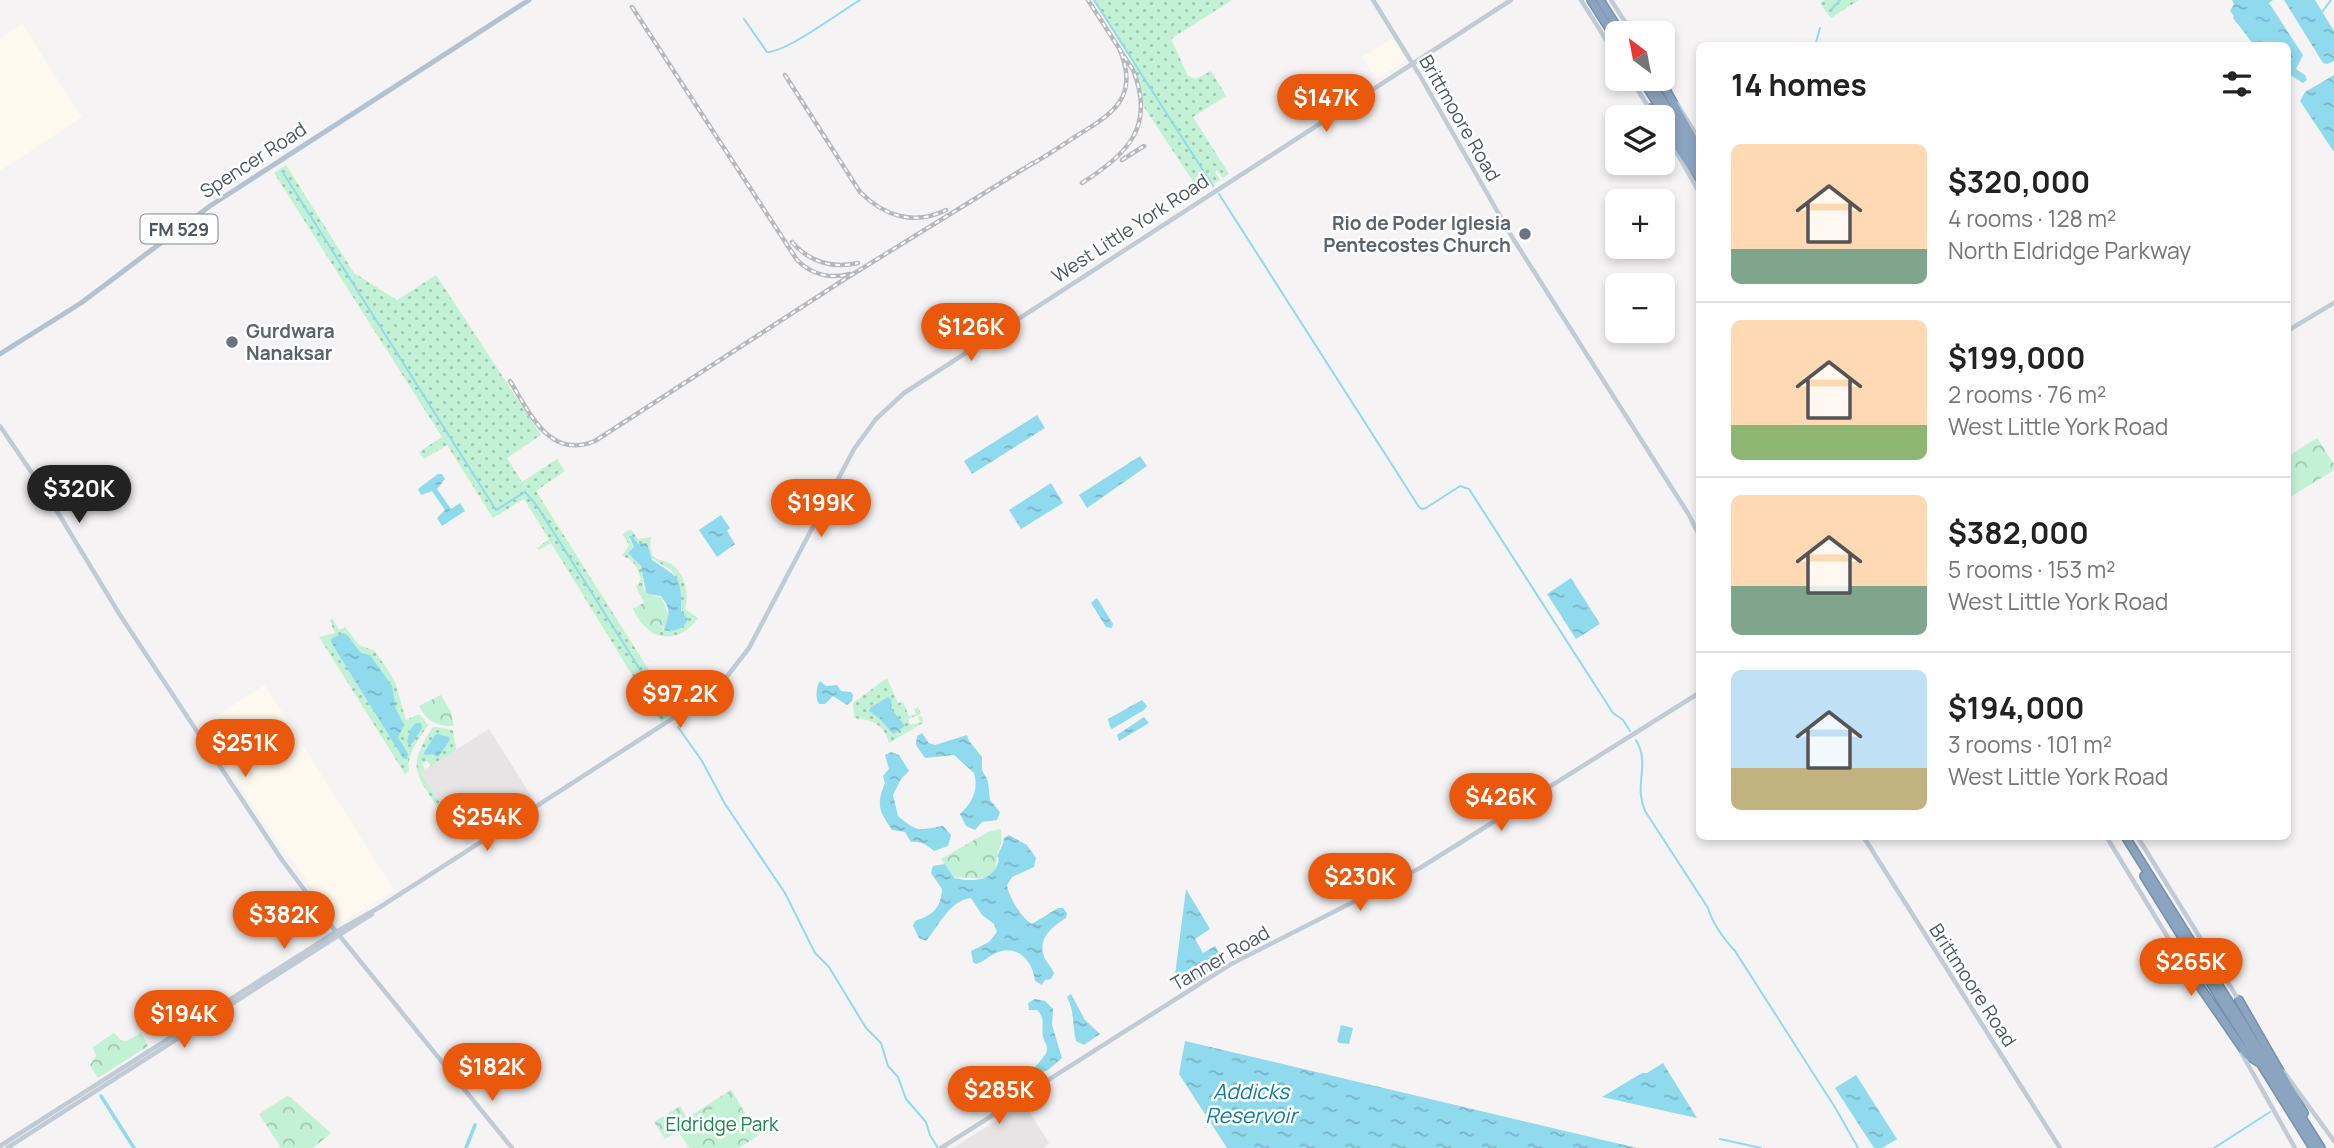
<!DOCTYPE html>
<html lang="en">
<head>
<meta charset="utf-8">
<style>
  :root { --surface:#fff; --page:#f2f2f2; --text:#222; --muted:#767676; --line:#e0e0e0; --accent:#ea580c }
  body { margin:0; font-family:Manrope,sans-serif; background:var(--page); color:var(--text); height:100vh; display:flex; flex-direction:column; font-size:26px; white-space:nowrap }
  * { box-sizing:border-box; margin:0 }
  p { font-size:23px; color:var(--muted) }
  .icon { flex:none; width:38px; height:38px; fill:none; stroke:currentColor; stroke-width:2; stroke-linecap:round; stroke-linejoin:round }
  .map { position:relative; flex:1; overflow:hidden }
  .drawer { position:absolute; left:1696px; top:42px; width:595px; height:798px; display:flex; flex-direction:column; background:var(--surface); border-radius:10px; box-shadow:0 4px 10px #0003 }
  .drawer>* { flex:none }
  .needle { width:46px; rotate:328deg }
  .tools { position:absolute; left:1605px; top:21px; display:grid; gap:14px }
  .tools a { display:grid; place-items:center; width:70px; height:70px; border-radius:10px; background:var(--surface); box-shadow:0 4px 10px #0003; font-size:35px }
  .price { position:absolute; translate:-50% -60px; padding:0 16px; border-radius:24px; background:var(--accent); color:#fff; font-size:23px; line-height:46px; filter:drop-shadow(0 2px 4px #0008) }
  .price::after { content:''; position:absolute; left:50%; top:42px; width:21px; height:16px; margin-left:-10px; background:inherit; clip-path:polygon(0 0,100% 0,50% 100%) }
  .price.current { background:#222; color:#fff }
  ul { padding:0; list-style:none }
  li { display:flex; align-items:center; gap:21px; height:175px; padding:0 35px }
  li+li { border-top:2px solid var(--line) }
  li span { display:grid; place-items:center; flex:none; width:196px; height:140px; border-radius:10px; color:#555 }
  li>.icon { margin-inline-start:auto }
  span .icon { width:84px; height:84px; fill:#fffc; stroke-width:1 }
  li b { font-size:30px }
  h2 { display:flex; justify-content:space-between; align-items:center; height:84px; padding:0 35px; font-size:30px }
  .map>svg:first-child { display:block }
  .commercial { fill:#fdf9ef }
  .education { fill:#e6e4e5 }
  .grass { fill:url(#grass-dots) }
  .forest { fill:url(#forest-crowns) }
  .pitch { fill:#c3f1d5 }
  .water { fill:url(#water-ripples) }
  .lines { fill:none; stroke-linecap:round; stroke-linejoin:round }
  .stream { stroke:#90daee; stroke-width:2 }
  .canal { stroke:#90daee; stroke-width:3.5 }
  .motorway-casing { stroke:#7690ad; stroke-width:10 }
  .secondary { stroke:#c1cbd6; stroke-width:4.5 }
  .primary { stroke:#b3c2d1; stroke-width:5 }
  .motorway { stroke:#8ba5c1; stroke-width:7 }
  .rail-casing { stroke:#b5b8bd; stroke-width:4.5 }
  .rail { stroke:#fff; stroke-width:2; stroke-dasharray:5; stroke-linecap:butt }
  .worship-dot { fill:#6b7280; stroke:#fff; stroke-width:2.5 }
  .labels { text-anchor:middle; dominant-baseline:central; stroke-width:5; stroke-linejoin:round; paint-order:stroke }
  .shield { fill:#fff; stroke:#808990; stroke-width:2 }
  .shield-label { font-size:18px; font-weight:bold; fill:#4a5661 }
  .street-label { font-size:19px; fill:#4a5661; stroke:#fff }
  .worship-label { font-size:19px; font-weight:bold; fill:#5b616d; stroke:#fff; text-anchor:end }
  .park-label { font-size:19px; fill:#17864f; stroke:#fff }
  .water-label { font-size:21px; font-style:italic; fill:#0c7c9b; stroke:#fff }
</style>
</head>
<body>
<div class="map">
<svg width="2334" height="1148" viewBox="0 0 2334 1148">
  <defs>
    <pattern id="grass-dots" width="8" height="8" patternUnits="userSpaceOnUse" patternTransform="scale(1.75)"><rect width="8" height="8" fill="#c3f1d5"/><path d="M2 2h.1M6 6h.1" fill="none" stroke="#a0c6b0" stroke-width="1.8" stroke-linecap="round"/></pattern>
    <pattern id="forest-crowns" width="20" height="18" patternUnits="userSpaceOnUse" patternTransform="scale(1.75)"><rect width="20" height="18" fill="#c3f1d5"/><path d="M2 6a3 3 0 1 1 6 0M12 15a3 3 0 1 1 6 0" fill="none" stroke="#a0c6b0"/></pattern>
    <pattern id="water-ripples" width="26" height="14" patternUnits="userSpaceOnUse" patternTransform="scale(1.75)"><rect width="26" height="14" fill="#90daee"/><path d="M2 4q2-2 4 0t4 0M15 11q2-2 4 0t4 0" fill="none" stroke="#78b4c4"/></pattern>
  </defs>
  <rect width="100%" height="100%" fill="#f5f3f3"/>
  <path class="commercial" d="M22,24L82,117L0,171V38Z
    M1392,38L1405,58L1403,63L1376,79L1362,57Z
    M265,685L394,890L340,924L273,836L200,726Z"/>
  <path class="education" d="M489,729L535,802L466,845L421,772Z
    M1024,1103L1049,1143L1044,1148H953Z"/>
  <path class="grass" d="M1093,0H1232L1171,39L1188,76L1196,79L1211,71L1226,96L1193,117L1229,174L1223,178L1217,170L1215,172L1220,180L1200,192L1142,104L1139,83L1131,64L1133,63Z
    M1825,0H1859L1831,18L1820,3Z
    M286,165L354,273L397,300L436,275L541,435L507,458L522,482L557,459L565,471L536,491L676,713L661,722L551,543L539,550L537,548L549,539L524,499L493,518L447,445L424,459L419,452L442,437L274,173Z
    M631,529L638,539L651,537L650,546L653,557C660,561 670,562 674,566C686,578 689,594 685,609L698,618C686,635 671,641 652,633L659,623L664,630H674L683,626L680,586L671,570L651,558L648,544H638L628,537L634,547L629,555C652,571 637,582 646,592C649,596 658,595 662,598L653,597L644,602L636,587L641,579C637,567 635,560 622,556L629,545L622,534Z
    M332,618L339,630L345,627L359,645L375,651L389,672L395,682L406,720L419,714L428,725C419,739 406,754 409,771L405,774L319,637L335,633L330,621Z
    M887,678L898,703L903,702L909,716L916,714L914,709L918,707L921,714L908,719L910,725L920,722L918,717L922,716L923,723L889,743C884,724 872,720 854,718L853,703Z
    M435,727L453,730L456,750L431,766L427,761L422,764L425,769L421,773L451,820L449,822C442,816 437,807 432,799C410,767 413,760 432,728Z"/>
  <path class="forest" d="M2317,438L2334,464V470L2287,499V457Z
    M653,597L662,598L670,618L664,628L659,624L652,633L641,623L633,609Z
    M441,695L451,712L454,726C438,727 426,721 419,706Z
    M1001,829C1003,843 1000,844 997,856C996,862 997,868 993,873C986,882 964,877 953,877L941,859L988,832Z
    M114,1033L121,1040L126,1041L141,1033L148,1046L98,1078L90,1065L96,1056L93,1047Z
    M731,1090L759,1135L739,1148H689L678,1131L665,1139L654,1122L680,1106L687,1118Z
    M287,1096L290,1097L331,1133L313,1148H281L259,1114Z"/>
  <path class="pitch" d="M729,1098L740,1114L700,1140L690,1123Z"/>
  <path class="water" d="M2232,0H2273L2269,3L2303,55L2296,69L2305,75L2307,80L2303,83L2287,73V46L2254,45L2233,18L2234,16L2230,11L2234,4Z
    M2284,0H2315L2334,31V61L2327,64L2323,63Z
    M2334,75V152L2300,101L2305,92Z
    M1037,415L1045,428L972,474L964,461Z
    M1140,456L1147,466L1087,508L1079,495Z
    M438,474H442L445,479L437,489L451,509L460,503L465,511L442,526L437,518L445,510L432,491L421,495L418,489Z
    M1051,483L1063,503L1021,529L1009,510Z
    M721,515L730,528L727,531L735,544L717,557L699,530Z
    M629,536H633L638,544L647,543L652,560C679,578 682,576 681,611L688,619C685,628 673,633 664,630C669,614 672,611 661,596L649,594L646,592L641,566L628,553L634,547Z
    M1571,578L1600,624L1576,639L1547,594Z
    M1097,598L1113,624L1112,628L1106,627L1091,603Z
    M343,633L347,635L361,653L370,655L392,686L396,709L404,725L398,737L408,754L407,759L403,758L331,642V639Z
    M820,681L826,686L837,685L841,691L851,692L853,695L852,701L847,705L833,696L825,704H819C815,699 816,687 820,681Z
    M888,697L891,700L892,710L905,726L893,734L879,718L869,711L871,707Z
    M1142,700L1147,706L1144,710L1112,729L1110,727L1108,719Z
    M1144,717L1149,723L1119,741L1117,735Z
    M416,723H421L422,728L410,746L407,742C409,734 410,728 416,723Z
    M922,733L929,743L935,745L967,735L969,741L982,757V770L988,781L990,800L1000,812L997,820L982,822L975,830L966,826L960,814C972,803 979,790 974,773L954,755L925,758L916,745L917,736Z
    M438,734L449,737L450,740L438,757L432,754L425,755L424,753L435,735Z
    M891,752L899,755L909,771L901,779L893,795L898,816C918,833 918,830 943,826L951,835L948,846L934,851C927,845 921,841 911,842L905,832L892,830C879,811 876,805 885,783L883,776L889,769L885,755Z
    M1009,835L1027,845L1036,858L1034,867L1012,877L1007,885C1008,896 1023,920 1032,924L1058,908H1063L1067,913L1066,918C1052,927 1036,939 1045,959C1048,964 1052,968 1054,973L1051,979L1045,980L1042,985L1035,981C1033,962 1018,943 996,953C988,956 984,962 976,964L973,962L971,951L989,942L997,932L994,924L982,915L971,898C950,900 938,927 926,941L919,938L913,926L915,921C933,915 941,908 942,889L931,873L933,866L945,864L954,878C971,882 992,882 998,863C1001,853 994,861 999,852C1002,846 1003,845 1004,838Z
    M1186,889L1210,929L1195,939L1203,953L1215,946L1224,962L1178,991L1174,983Z
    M1071,994L1085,1020L1100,1034L1084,1045L1076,1041C1072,1025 1075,1012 1067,997Z
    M1035,999L1045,1001L1053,1009L1052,1025L1062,1058L1048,1070L1033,1076L1032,1071C1036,1065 1043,1059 1046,1053C1049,1046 1045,1044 1043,1037C1041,1026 1046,1019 1037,1010H1029L1028,1003Z
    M1341,1025L1353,1028L1349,1044L1339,1043L1337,1041Z
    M1185,1041L1637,1148H1227L1179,1074Z
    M1663,1063L1697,1118L1602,1097L1642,1073H1647Z
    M1856,1075L1897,1139L1882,1148H1874L1835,1088Z"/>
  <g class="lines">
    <path class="stream" d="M1094,0L1213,186
      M1830,11L1840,0
      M2322,12L2331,0
      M744,19L767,52C785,53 840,12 860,0
      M1815,46L1820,28
      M282,171L496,510L525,492L537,506L668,714
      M1219,194L1419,507L1422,509L1426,508L1460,486L1469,489L1613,713L1623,720L1630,731
      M678,727L702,761L725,804L785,893L815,953L829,967L866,1028L881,1043L888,1066L898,1077L906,1099L926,1122L930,1135L938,1148
      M1636,740C1651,766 1633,783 1645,811L1708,908C1713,925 1723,938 1735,951L1836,1109L1858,1148
      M1720,1139L1761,1148
      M2214,1148L2270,1112"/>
    <path class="canal" d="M101,1096L134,1148
      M466,1148L475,1125"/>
    <g class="motorway-casing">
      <path id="motorway" d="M1591,0L1617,41
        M1600,0L1621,33
        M1642,79L1699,171
        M1649,79L1699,158
        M1660,79L1699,149
        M1649,108L1657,117
        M1662,124L1699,178
        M2125,836L2321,1148
        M2144,876L2313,1148
        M2183,962L2247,1055L2258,1062
        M2239,1000L2304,1113"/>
    </g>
    <path class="secondary" d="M1373,0L1419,74L1512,237L1689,515L1699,535
      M1581,0L1617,57
      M1611,0L1632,33
      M1631,79L1649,108
      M1677,104L1699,139
      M1674,148L1699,192
      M2287,331L2334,303
      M0,426L49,498L120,615L282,860L330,924L512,1148
      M1863,836L2060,1148
      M2106,836L2184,964
      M2137,836L2240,1002
      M2242,1054L2295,1148
      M2284,1072L2334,1141
      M0,1146L336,932L380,907L698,702L725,679L749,648L854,449L876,419L904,393L1511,0
      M7,1148L372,914
      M941,1148L1231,964L1420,868L1699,693"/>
    <path class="primary" d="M0,354L81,303L210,206L529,0"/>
    <use href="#motorway" class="motorway"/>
    <g class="rail-casing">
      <path id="rail" d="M632,7L797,260C812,275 830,279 850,274
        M785,75L860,192C884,216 914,226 946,210
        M1122,160L1144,146
        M1026,167C1042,159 1058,148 1073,138C1112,114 1141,98 1119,48
        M1082,183C1127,154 1156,127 1133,70L1088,0
        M792,242C809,262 833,269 858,263
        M510,381C530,413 549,460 595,441L845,279L1033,163"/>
    </g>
    <use href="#rail" class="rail"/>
  </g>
  <g class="worship-dot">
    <circle cx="1525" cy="234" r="7"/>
    <circle cx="232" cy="342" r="7"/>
  </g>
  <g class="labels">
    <rect class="shield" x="140.5" y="214.5" width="77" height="29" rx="5"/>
    <g class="shield-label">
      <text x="179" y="229">FM 529</text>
    </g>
    <g class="street-label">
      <text transform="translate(1460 118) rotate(60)">Brittmoore Road</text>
      <text transform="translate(253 160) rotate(-33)">Spencer Road</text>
      <text transform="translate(1130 228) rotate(-33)">West Little York Road</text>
      <text transform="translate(1220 958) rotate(-30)">Tanner Road</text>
      <text transform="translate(1973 985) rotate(57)">Brittmoore Road</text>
    </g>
    <g class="worship-label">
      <text x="1511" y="223">Rio de Poder Iglesia<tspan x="1511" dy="22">Pentecostes Church</tspan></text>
      <text x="246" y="331" text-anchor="start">Gurdwara<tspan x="246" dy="22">Nanaksar</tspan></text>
    </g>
    <g class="park-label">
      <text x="722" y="1124">Eldridge Park</text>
    </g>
    <g class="water-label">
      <text x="1251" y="1091">Addicks<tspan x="1251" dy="24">Reservoir</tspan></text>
    </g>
  </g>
</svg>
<div class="tools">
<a><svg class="needle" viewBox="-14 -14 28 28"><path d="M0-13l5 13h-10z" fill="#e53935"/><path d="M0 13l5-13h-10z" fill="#767676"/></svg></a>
<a><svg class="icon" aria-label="layers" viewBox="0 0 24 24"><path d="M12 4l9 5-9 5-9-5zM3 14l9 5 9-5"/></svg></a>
<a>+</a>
<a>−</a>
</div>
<b class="price" style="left:1326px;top:134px">$147K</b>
<b class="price" style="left:971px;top:363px">$126K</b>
<b class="price current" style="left:79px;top:525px">$320K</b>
<b class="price" style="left:821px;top:539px">$199K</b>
<b class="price" style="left:680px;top:730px">$97.2K</b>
<b class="price" style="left:245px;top:779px">$251K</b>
<b class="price" style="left:1501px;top:833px">$426K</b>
<b class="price" style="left:487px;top:853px">$254K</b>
<b class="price" style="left:1360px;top:913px">$230K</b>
<b class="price" style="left:284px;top:951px">$382K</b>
<b class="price" style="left:2191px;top:998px">$265K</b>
<b class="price" style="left:184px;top:1050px">$194K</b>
<b class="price" style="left:492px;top:1103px">$182K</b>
<b class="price" style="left:999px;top:1126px">$285K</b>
<section class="drawer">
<h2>14 homes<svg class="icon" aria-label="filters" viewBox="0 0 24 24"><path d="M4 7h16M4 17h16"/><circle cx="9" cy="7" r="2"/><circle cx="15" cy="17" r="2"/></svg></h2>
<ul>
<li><span style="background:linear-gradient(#ffd9b3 75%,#7fa58c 0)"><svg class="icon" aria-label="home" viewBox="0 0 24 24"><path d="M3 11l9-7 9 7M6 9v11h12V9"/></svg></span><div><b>$320,000</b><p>4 rooms · 128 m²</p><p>North Eldridge Parkway</p></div></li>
<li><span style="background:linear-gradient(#ffd9b3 75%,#8fb573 0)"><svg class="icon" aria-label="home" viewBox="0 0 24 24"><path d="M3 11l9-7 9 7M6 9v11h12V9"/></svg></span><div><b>$199,000</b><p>2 rooms · 76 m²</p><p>West Little York Road</p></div></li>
<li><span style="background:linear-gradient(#ffd9b3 65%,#7fa58c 0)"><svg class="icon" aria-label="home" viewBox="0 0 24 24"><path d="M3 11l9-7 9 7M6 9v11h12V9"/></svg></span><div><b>$382,000</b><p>5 rooms · 153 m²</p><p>West Little York Road</p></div></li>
<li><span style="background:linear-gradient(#bfe0f5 70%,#c2b280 0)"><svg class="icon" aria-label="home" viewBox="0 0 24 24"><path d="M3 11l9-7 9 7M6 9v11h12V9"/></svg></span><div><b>$194,000</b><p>3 rooms · 101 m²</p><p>West Little York Road</p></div></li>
</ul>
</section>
</div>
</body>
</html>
